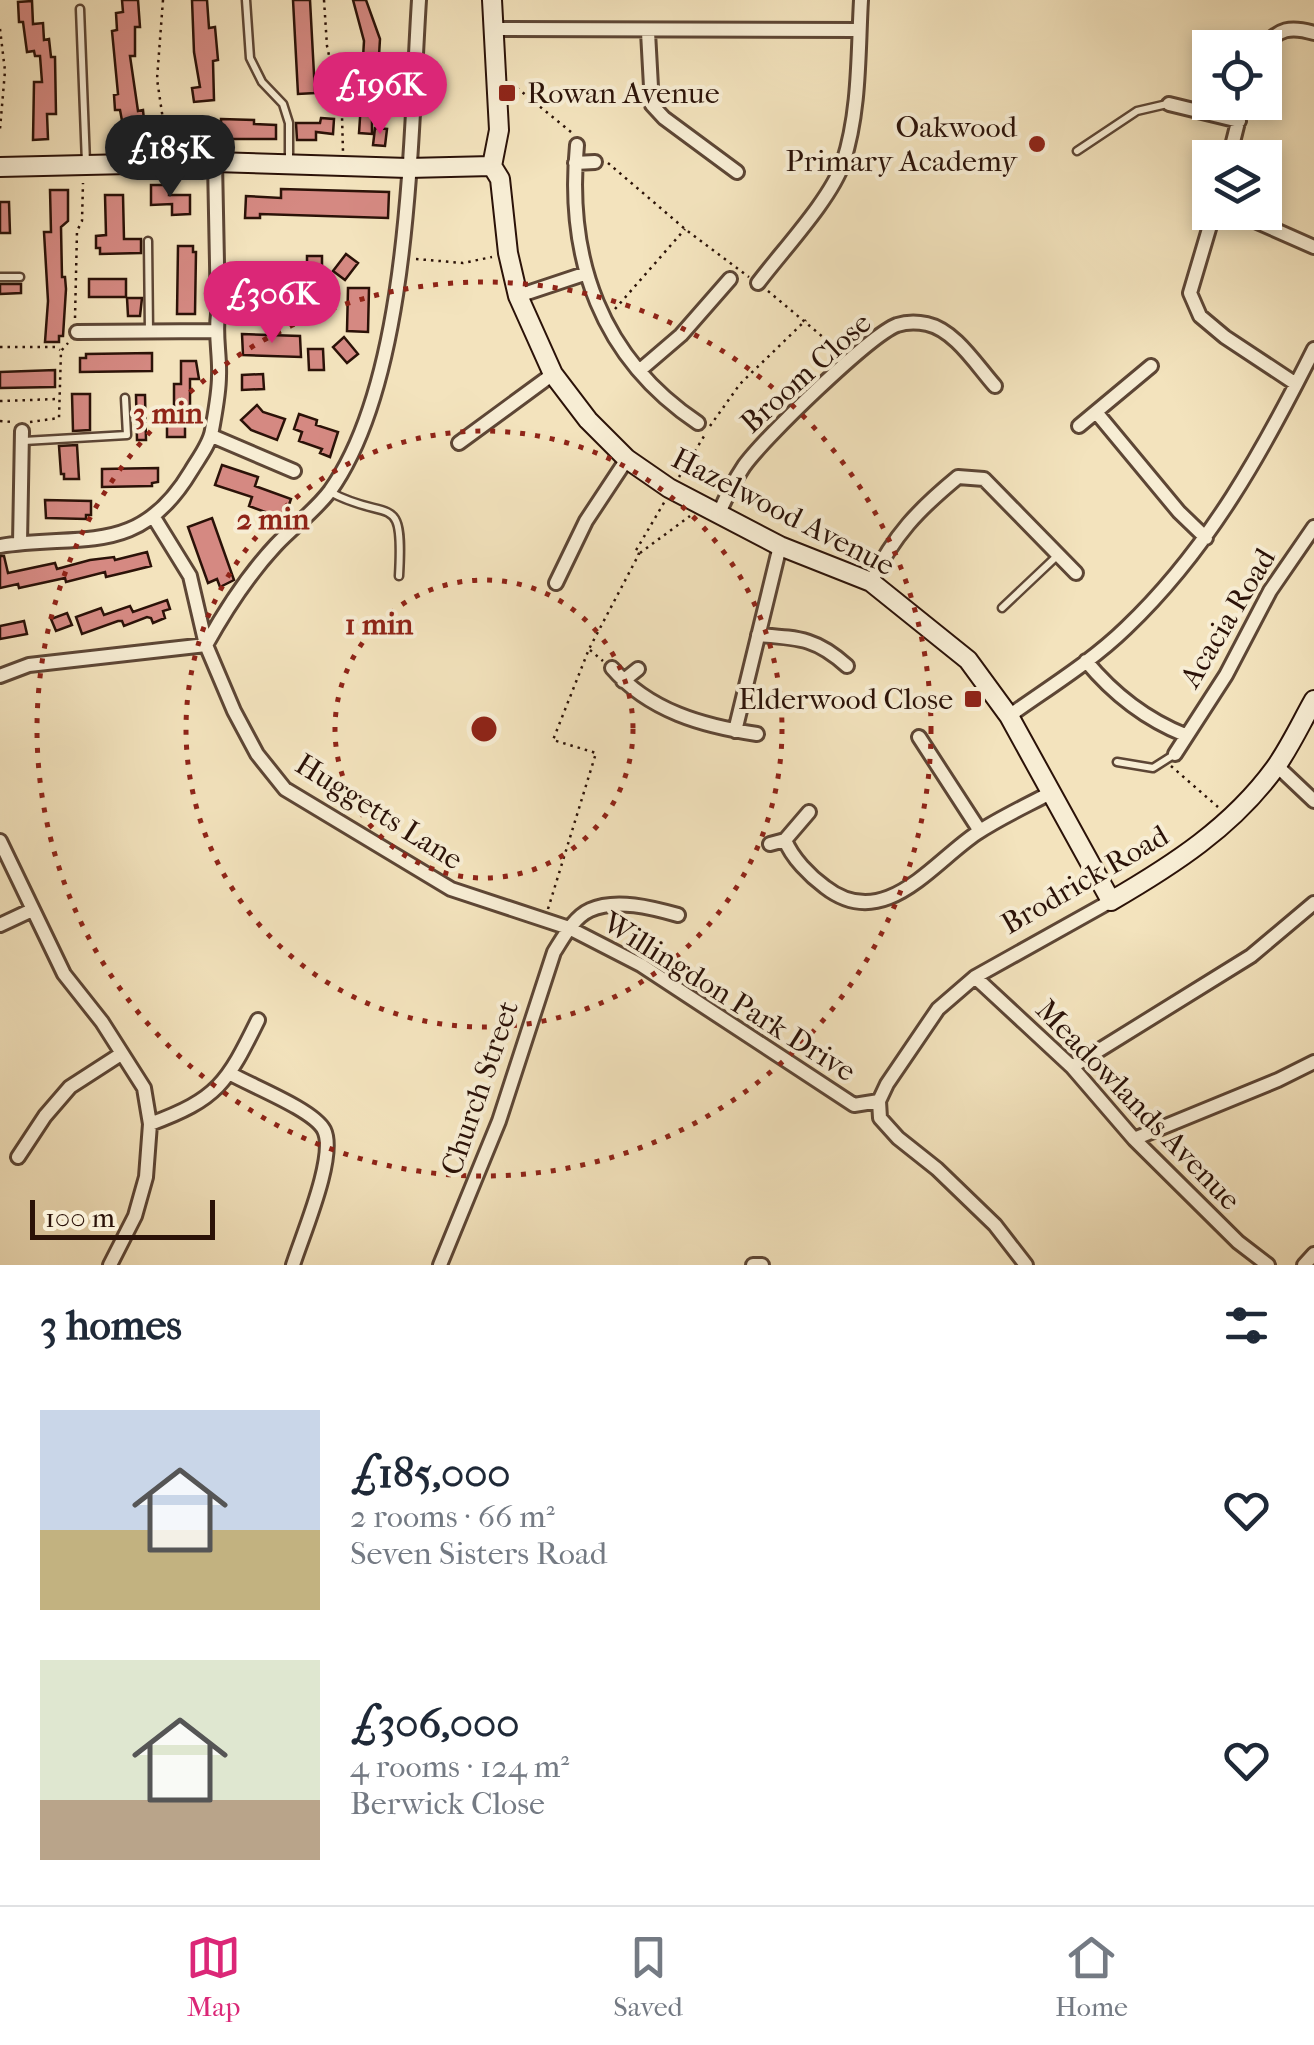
<!DOCTYPE html>
<html lang="en">
<head>
<meta charset="utf-8">
<style>
  :root { --surface:#fff; --page:#f2f2f3; --text:#1f2937; --muted:#747a83; --line:#e0e1e3; --accent:#db2777 }
  body { margin:0; font-family:"IM FELL French Canon",serif; background:var(--page); color:var(--text); height:100vh; display:flex; flex-direction:column; font-size:38px; white-space:nowrap }
  * { box-sizing:border-box; margin:0 }
  p { font-size:32px; color:var(--muted) }
  .icon { flex:none; width:55px; height:55px; fill:none; stroke:currentColor; stroke-width:2; stroke-linecap:round; stroke-linejoin:round }
  .map { position:relative; height:1265px; overflow:hidden }
  .drawer { display:flex; flex-direction:column; background:var(--surface); flex:1 }
  .drawer>* { flex:none }
  .controls { position:absolute; left:1192px; top:30px; display:grid; gap:20px }
  .controls a { display:grid; place-items:center; width:90px; height:90px; border-radius:0px; background:var(--surface); box-shadow:0 5px 15px #0003; font-size:50px }
  .scale { position:absolute; left:30px; bottom:25px; width:185px; box-sizing:border-box; padding-left:10px; border:5px solid #2b1208; border-top:0; font-size:28px; line-height:35px; white-space:nowrap; color:#2b1208; -webkit-text-stroke:8px #f7edd4; paint-order:stroke }
  .price { position:absolute; translate:-50% -85px; padding:0 22px; border-radius:35px; background:var(--accent); color:#fff; font-size:32px; line-height:65px; filter:drop-shadow(0 2px 5px #0008) }
  .price::after { content:''; position:absolute; left:50%; top:60px; width:30px; height:22px; margin-left:-15px; background:inherit; clip-path:polygon(0 0,100% 0,50% 100%) }
  .price.current { background:#222; color:#fff }
  ul { padding:0; list-style:none }
  li { display:flex; align-items:center; gap:30px; height:250px; padding:0 40px }
  li span { display:grid; place-items:center; flex:none; width:280px; height:200px; border-radius:0px; color:#555 }
  li>.icon { margin-inline-start:auto }
  span .icon { width:120px; height:120px; fill:#fffc; stroke-width:1 }
  li b { font-size:42px }
  h2 { display:flex; justify-content:space-between; align-items:center; height:120px; padding:0 40px; font-size:42px }
  .menu { display:flex; justify-content:space-around; align-items:center; height:140px; border-top:2px solid var(--line); background:var(--surface); font-size:28px; color:var(--muted) }
  .menu a { display:grid; justify-items:center; gap:5px }
  .menu .current { color:var(--accent) }
  .map>svg:first-child { display:block }
  .building { fill:#d58982; stroke:#2b1208; stroke-width:2.5 }
  .lines { fill:none; stroke-linecap:round; stroke-linejoin:round }
  .lane-casing { stroke:#5d4635; stroke-width:11 }
  .street-casing { stroke:#5d4635; stroke-width:18 }
  .secondary-casing { stroke:#2b1208; stroke-width:22 }
  .path { stroke:#2b1208; stroke-width:2.5; stroke-dasharray:2.5 5; stroke-linecap:butt }
  .lane { stroke:#f7edd4; stroke-width:6 }
  .street { stroke:#f7edd4; stroke-width:12 }
  .secondary { stroke:#f7edd4; stroke-width:18 }
  .ring { fill:none; stroke:#8f2418; stroke-width:5; stroke-dasharray:5 10 }
  .poi-dot { fill:#8f2418; stroke:#f7edd4; stroke-width:4 }
  .labels { text-anchor:middle; dominant-baseline:central; stroke-width:8; stroke-linejoin:round; paint-order:stroke }
  .poi-label { font-size:30px; fill:#2b1208; stroke:#f7edd4; text-anchor:end }
  .street-label { font-size:30px; fill:#2b1208; stroke:#f7edd4 }
  .centre { fill:#8f2418; stroke:#f7edd4; stroke-width:5 }
  .ring-label { font-size:30px; text-anchor:middle; font-weight:bold; fill:#8f2418; stroke:#f7edd4; stroke-width:8; stroke-linejoin:round; paint-order:stroke }
</style>
</head>
<body>
<div class="map">
<svg width="1314" height="1265" viewBox="0 0 1314 1265">
  <rect width="100%" height="100%" fill="#f3e3bd"/>
  <filter id="stains"><feTurbulence type="fractalNoise" baseFrequency=".002" numOctaves="4"/><feColorMatrix values="0 0 0 0 .2 0 0 0 0 .09 0 0 0 0 .02 0 0 0 .5 -.17"/></filter>
  <radialGradient id="worn" r=".72"><stop offset=".6" stop-color="#630" stop-opacity="0"/><stop offset="1" stop-color="#630" stop-opacity=".3"/></radialGradient>
  <path class="building" d="M122,0H138L140,27H135V56H130L138,111L143,110L145,130L149,129L150,140H143V145L127,147L120,110H115L114,95L118,94L112,31L117,30L116,13L123,12Z
    M192,0H207L209,28L215,27L218,60L213,61L214,100L194,102L192,88L200,87L194,52Z
    M293,0H310L315,93L298,94Z
    M353,0H366L380,39L377,88H372V134L359,133L361,103H355V91H361L364,41Z
    M32,1L33,24L43,23L44,40L49,39L51,57H55L56,114H47L48,139L33,140L34,82H42L40,56H35L34,51L27,52L23,22H19L18,2Z
    M321,118L334,119L333,134L316,132V140H297L296,123H320Z
    M221,119L254,120V124L276,125V139H199L200,124L221,125Z
    M375,128L387,129L385,146L373,145Z
    M151,185H169V195H190V214L172,215V204L151,205Z
    M281,189L389,192L388,218L260,214V218H245L246,196L281,198Z
    M50,190H68V221L61,227L62,277H65L66,289L63,336H59V342H45L48,301L44,232H51Z
    M105,195H123L124,239H141V253L100,254V248H96V236L106,235Z
    M0,202H9L10,233H0Z
    M178,246H193V252H196L195,314H177Z
    M346,254L358,263L345,280L333,271Z
    M307,256H322V278H307Z
    M241,270H300L301,291H242Z
    M89,279H126V297H89Z
    M0,284H21V293L0,294Z
    M348,288H369L368,332L347,331Z
    M127,298H142L140,316H128Z
    M242,334L300,336L301,357L243,355Z
    M344,337L358,354L347,363L333,347Z
    M308,349H323L324,370H309Z
    M152,353V371L80,372V358H86V354Z
    M181,361H196L199,379H190V412H185V437H167V419H174V384H181Z
    M55,370V387L0,388V372Z
    M263,374L264,389L242,390V375Z
    M72,394H90V430L73,431Z
    M136,395H145L146,440H137Z
    M257,405L263,412L285,419L277,440L251,430L241,420Z
    M299,414L317,420L316,425L338,432L330,457L320,453L322,449L299,441L302,432L294,429Z
    M77,445L79,479H64V474H61L59,446Z
    M222,465L258,477L255,486L291,499L284,519L249,506L252,497L215,485Z
    M158,468V482L152,483V486L102,487V469Z
    M45,500L91,501V515H86V519L46,518Z
    M212,518L234,580L220,587L217,579L208,583L188,527Z
    M147,552L151,566L127,572L106,577L105,572L66,582L65,578L19,588L18,584L0,588V556H4L8,573L55,563L57,569L90,560L114,557L115,560Z
    M167,600L170,609L163,611L165,618L153,623L151,618L147,617L124,626L122,621H118L82,634L76,617L101,608L104,615L130,606L133,612Z
    M67,613L72,625L56,631L51,619Z
    M24,621L27,634L0,639V626Z"/>
  <g class="lines">
    <g class="lane-casing">
      <path id="lane" d="M246,0L250,58L262,82L283,104L289,123V161
        M80,9L86,163
        M1077,151L1137,111L1167,104
        M148,241L149,332
        M0,277H20
        M24,441L127,435L125,398
        M330,492C390,524 404,488 399,576
        M1002,608L1058,555
        M1117,762L1153,768L1175,754"/>
    </g>
    <g class="street-casing">
      <path id="street" d="M493,29L859,30
        M648,32L652,105L664,118L737,172
        M1263,48C1278,28 1291,26 1314,33
        M1169,104L1239,121
        M577,145C566,259 601,358 698,423
        M1229,158L1243,102
        M575,163L595,162
        M1214,212L1190,293L1200,316L1225,337L1296,384
        M1221,212L1246,217L1314,247
        M758,283C782,251 831,199 843,163C860,111 858,53 861,0
        M518,296L584,274
        M218,314L319,312
        M77,332L215,331
        M639,371L681,335L730,279
        M1096,412L1179,512L1206,538
        M1079,426L1151,366
        M212,436L294,471
        M459,443L553,374
        M719,513C726,497 734,481 744,466C763,439 869,336 897,325C906,322 918,322 927,324C955,330 977,366 995,386
        M153,516L190,576L206,645L234,711L257,754L285,789L451,889L569,928L641,965L854,1105L879,1101
        M20,543L22,431
        M0,546C82,533 139,558 191,471C198,459 210,444 212,430C215,413 219,393 219,376C220,355 215,336 218,314L215,162
        M871,582C894,535 918,510 958,477L984,479L1076,573
        M556,583L586,521L627,459
        M758,635C799,638 816,638 847,666
        M206,645C226,609 248,575 276,545C293,527 315,511 330,491C411,377 410,139 419,0
        M1086,661C1114,695 1145,719 1185,735
        M612,668C649,711 703,726 757,734
        M0,676L29,665L206,645
        M623,681L638,669
        M1009,716C1048,688 1091,662 1126,628C1209,549 1263,451 1314,349
        M735,731L780,546
        M919,737L980,831
        M1175,754L1226,675L1270,591L1314,527
        M1277,766L1314,801
        M809,812L785,840C792,858 810,876 825,887C884,933 932,863 977,833C1001,817 1028,805 1052,792
        M0,841L64,974L102,1022L144,1088L150,1124L146,1177L135,1216L110,1265
        M770,844L785,840
        M0,925L32,910
        M975,977L1072,1067L1134,1139L1238,1242L1268,1265
        M1072,1067L1251,956L1314,903
        M231,1074C252,1086 314,1110 324,1130C337,1156 302,1236 293,1265
        M150,1124C218,1099 227,1083 258,1020
        M1134,1139L1278,1080L1314,1062
        M18,1157L45,1116L70,1087L121,1054
        M440,1265L499,1121L554,952C563,938 574,917 590,910C616,898 653,908 678,915
        M753,1265H762
        M1026,1265L995,1225L937,1169L898,1138L880,1118L879,1101L887,1084L938,1009L975,977L1111,901
        M1304,1265L1314,1254"/>
    </g>
    <g class="secondary-casing">
      <path id="secondary" d="M492,0L499,130L492,166L500,179L508,253L518,296L553,374L588,420L627,459L669,488L780,546L871,582L968,660L1009,716L1111,901C1173,865 1232,827 1275,768C1290,747 1301,723 1314,700
        M0,167L215,162L408,168L492,166"/>
    </g>
    <path class="path" d="M163,0L157,79L167,147
      M324,0L327,46L342,116L343,152
      M0,29L5,71L0,129
      M511,83L571,132
      M608,163L685,229L749,277
      M416,259L463,263L492,257
      M768,291L842,353
      M615,309L685,229
      M75,318L77,231L82,221L83,183
      M0,347H55L60,350
      M0,401L58,399
      M0,421L12,422
      M30,422L59,418L61,351L68,343
      M710,426L740,384L806,320
      M679,477L706,433
      M640,553L690,516
      M590,650L603,661
      M1171,766L1218,807
      M548,909L596,753L553,740L589,649L639,554L635,552L665,501"/>
    <use href="#lane" class="lane"/>
    <use href="#street" class="street"/>
    <use href="#secondary" class="secondary"/>
  </g>
  <g class="ring">
    <circle cx="484" cy="729" r="149"/>
    <circle cx="484" cy="729" r="298"/>
    <circle cx="484" cy="729" r="447"/>
  </g>
  <g class="poi-dot">
    <rect x="497" y="83" width="20" height="20" rx="5"/>
    <circle cx="1037" cy="144" r="10"/>
    <rect x="963" y="689" width="20" height="20" rx="5"/>
  </g>
  <g class="labels">
    <g class="poi-label">
      <text x="527" y="93" text-anchor="start">Rowan Avenue</text>
      <text x="1017" y="127">Oakwood<tspan x="1017" dy="34">Primary Academy</tspan></text>
      <text x="953" y="699">Elderwood Close</text>
    </g>
    <g class="street-label">
      <text transform="translate(806 373) rotate(-42)">Broom Close</text>
      <text transform="translate(783 512) rotate(27)">Hazelwood Avenue</text>
      <text transform="translate(1228 618) rotate(-59)">Acacia Road</text>
      <text transform="translate(379 812) rotate(32)">Huggetts Lane</text>
      <text transform="translate(1085 880) rotate(-30)">Brodrick Road</text>
      <text transform="translate(729 997) rotate(32)">Willingdon Park Drive</text>
      <text transform="translate(480 1088) rotate(-71)">Church Street</text>
      <text transform="translate(1138 1105) rotate(46)">Meadowlands Avenue</text>
    </g>
  </g>
  <circle cx="484" cy="729" r="15" class="centre"/>
  <g class="ring-label">
    <text x="168" y="423">3 min</text>
    <text x="273" y="529">2 min</text>
    <text x="379" y="634">1 min</text>
  </g>
  <rect width="100%" height="100%" filter="url(#stains)"/>
  <rect width="100%" height="100%" fill="url(#worn)"/>
</svg>
<div class="controls">
<a><svg class="icon" aria-label="locate" viewBox="0 0 24 24"><circle cx="12" cy="12" r="6"/><path d="M12 2v4M12 18v4M2 12h4M18 12h4"/></svg></a>
<a><svg class="icon" aria-label="layers" viewBox="0 0 24 24"><path d="M12 4l9 5-9 5-9-5zM3 14l9 5 9-5"/></svg></a>
</div>
<div class="scale">100 m</div>
<b class="price" style="left:380px;top:137px">£196K</b>
<b class="price current" style="left:170px;top:200px">£185K</b>
<b class="price" style="left:272px;top:346px">£306K</b>
</div>
<section class="drawer">
<h2>3 homes<svg class="icon" aria-label="filters" viewBox="0 0 24 24"><path d="M4 7h16M4 17h16"/><circle cx="9" cy="7" r="2"/><circle cx="15" cy="17" r="2"/></svg></h2>
<ul>
<li><span style="background:linear-gradient(#c9d6e8 60%,#c2b280 0)"><svg class="icon" aria-label="home" viewBox="0 0 24 24"><path d="M3 11l9-7 9 7M6 9v11h12V9"/></svg></span><div><b>£185,000</b><p>2 rooms · 66 m²</p><p>Seven Sisters Road</p></div><svg class="icon" aria-label="heart" viewBox="0 0 24 24"><path d="M12 20l-8-8c-3-5 5-10 8-4 3-6 11-1 8 4z"/></svg></li>
<li><span style="background:linear-gradient(#dfe7d0 70%,#b9a48a 0)"><svg class="icon" aria-label="home" viewBox="0 0 24 24"><path d="M3 11l9-7 9 7M6 9v11h12V9"/></svg></span><div><b>£306,000</b><p>4 rooms · 124 m²</p><p>Berwick Close</p></div><svg class="icon" aria-label="heart" viewBox="0 0 24 24"><path d="M12 20l-8-8c-3-5 5-10 8-4 3-6 11-1 8 4z"/></svg></li>
</ul>
</section>
<nav class="menu">
<a class="current"><svg class="icon" aria-label="map" viewBox="0 0 24 24"><path d="M3 6l6-2 6 2 6-2v14l-6 2-6-2-6 2zM9 4v14M15 6v14"/></svg>Map</a>
<a><svg class="icon" aria-label="saved" viewBox="0 0 24 24"><path d="M7 4h10v16l-5-4-5 4z"/></svg>Saved</a>
<a><svg class="icon" aria-label="home" viewBox="0 0 24 24"><path d="M3 11l9-7 9 7M6 9v11h12V9"/></svg>Home</a>
</nav>
</body>
</html>
